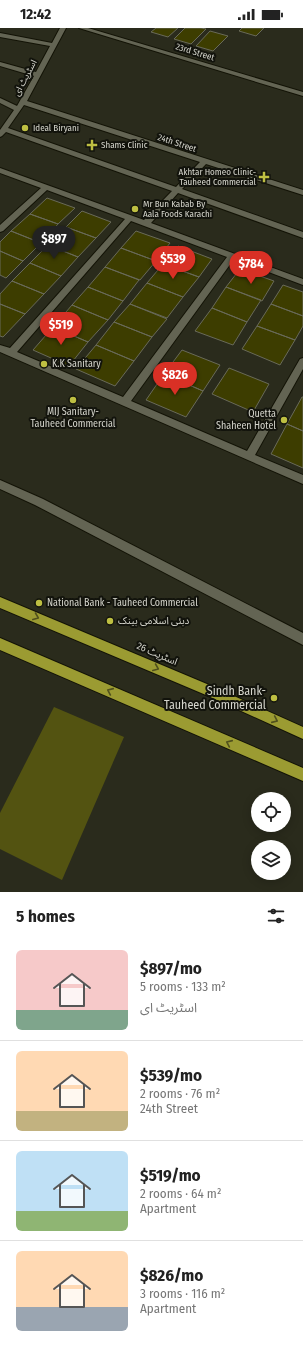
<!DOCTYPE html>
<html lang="en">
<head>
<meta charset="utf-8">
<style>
  :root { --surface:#fff; --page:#f2f2f2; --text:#222; --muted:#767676; --line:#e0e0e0; --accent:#d93025 }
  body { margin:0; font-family:"Fira Sans Condensed","Noto Sans Arabic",sans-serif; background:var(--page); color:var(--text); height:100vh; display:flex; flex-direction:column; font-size:15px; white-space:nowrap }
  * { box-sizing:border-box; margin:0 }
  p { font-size:13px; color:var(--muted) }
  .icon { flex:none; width:22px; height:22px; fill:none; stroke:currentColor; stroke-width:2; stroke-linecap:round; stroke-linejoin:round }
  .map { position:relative; height:864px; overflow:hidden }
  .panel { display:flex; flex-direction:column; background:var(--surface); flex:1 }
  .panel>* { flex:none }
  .tools { position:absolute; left:251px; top:764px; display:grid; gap:8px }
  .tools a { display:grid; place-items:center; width:40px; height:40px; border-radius:50%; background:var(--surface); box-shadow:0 2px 10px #0003; font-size:20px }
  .price { position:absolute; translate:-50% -34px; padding:0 9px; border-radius:14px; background:var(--accent); color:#fff; font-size:13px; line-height:26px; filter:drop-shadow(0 1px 2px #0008) }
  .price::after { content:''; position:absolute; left:50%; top:24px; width:12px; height:9px; margin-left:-6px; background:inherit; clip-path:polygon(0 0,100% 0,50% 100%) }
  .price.on { background:#222; color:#fff }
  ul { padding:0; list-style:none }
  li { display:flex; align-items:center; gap:12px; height:100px; padding:0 16px }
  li+li { border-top:1px solid var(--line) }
  li span { display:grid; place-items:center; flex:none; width:112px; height:80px; border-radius:6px; color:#555 }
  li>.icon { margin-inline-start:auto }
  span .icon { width:48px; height:48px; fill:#fffc; stroke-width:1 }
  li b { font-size:17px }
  h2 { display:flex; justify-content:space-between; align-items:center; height:48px; padding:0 16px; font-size:17px }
  .status { display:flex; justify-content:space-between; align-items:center; height:28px; padding:0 20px; background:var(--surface); direction:ltr }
  .status svg { height:11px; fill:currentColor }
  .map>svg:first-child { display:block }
  .green { fill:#535311 }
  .building { fill:#3d3d00; stroke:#696a59 }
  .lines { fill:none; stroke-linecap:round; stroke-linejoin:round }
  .minor-casing { stroke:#131306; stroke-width:2 }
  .major-casing { stroke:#131306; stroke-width:2 }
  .minor { fill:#636453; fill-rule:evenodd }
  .major { fill:#9b9b32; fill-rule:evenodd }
  .oneway { stroke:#50501d }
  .poi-dot { fill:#bebf42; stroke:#12130c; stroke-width:1.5 }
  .labels { text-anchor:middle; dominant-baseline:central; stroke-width:4; stroke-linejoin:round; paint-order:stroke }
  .far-street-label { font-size:9px; fill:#d5d5cc; stroke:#12130c }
  .far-poi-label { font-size:9px; fill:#d5d5cc; stroke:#12130c; text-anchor:start }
  .poi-label { font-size:10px; fill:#d5d5cc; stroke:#12130c; text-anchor:start }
  .street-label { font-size:10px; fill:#d5d5cc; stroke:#12130c }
  .near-poi-label { font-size:12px; fill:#d5d5cc; stroke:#12130c; text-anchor:end }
</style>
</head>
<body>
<div class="status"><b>12:42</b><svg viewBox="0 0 49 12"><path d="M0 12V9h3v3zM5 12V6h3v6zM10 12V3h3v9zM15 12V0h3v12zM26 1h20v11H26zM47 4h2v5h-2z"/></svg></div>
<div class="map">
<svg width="303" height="864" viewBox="0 0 303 864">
  <rect width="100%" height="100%" fill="#2a2b1c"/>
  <path class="green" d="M54,679L124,709L62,852L0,821V785Z"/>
  <path class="building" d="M156,0H178L168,9L151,4Z
    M185,0H201L206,1L191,16L174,11Z
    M242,0H264L256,8L239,3Z
    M210,3L228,8L213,23L196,18Z
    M47,170L75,180L58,196L30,186Z
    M82,183L111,194L96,210L66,199Z
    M30,186L58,196L41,215L11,203Z
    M66,199L96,210L78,229L48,217Z
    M11,203L41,215L23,233L0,223V214Z
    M136,203L170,215L156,233L121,220Z
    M48,217L78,229L61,248L30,235Z
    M178,218L212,231L199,249L163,236Z
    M121,220L156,233L140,252L105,239Z
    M0,223L23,233L6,250L0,247Z
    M30,235L61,248L44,266L12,253Z
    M163,236L199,249L183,269L147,255Z
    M105,239L139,252L123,273L88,259Z
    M240,241L274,253L262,273L226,259Z
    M12,253L44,266L25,286L0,276V266Z
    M147,255L183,269L167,290L130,276Z
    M283,257L303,264V288L271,276Z
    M88,259L123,273L108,292L72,277Z
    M226,259L261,272L247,294L212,280Z
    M0,276L25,286L3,309L0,308Z
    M130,276L167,291L152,309L114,294Z
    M271,276L303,288V298L295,312L257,298Z
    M72,277L108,292L88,314L53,299Z
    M212,280L247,294L233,317L195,303Z
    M114,294L152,309L134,333L96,317Z
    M257,298L295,312L280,337L242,321Z
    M53,299L88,314L69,338L33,322Z
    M96,317L134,333L115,358L76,341Z
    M182,322L220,337L203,363L164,346Z
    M229,340L269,356L253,384L212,366Z
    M164,346L203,363L186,389L146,372Z
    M302,369H303V403L287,396Z
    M287,396L303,403V440L271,426Z"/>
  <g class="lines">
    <g class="minor-casing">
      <path id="minor" d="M60,0H66L27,73L303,162V167L206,136L182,161L303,204V210L178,165L151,195L303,251V257L234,231L131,373L247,423L300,331L303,330V341L255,427L303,447V456L0,324V317L10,320L125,191L47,162L3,203L0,204V197L41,160L0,145V140L144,192L172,163L6,104L2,108L0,109V102L14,82L0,75V70L17,78L34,48L0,38V34L36,44L50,18L0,9V5L52,15ZM24,77L200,134L176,159L8,100ZM131,193L227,229L123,369L17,324Z
        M79,0H88L303,64V68Z
        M0,452L43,471L303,605V617L35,477L0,461Z"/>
    </g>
    <g class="major-casing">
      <path id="major" d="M0,569L214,659L303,699V711L206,667L0,580Z
        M0,610L303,740V753L0,622Z"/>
    </g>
    <use href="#minor" class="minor"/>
    <use href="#major" class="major"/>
  </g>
  <defs><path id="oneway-chevron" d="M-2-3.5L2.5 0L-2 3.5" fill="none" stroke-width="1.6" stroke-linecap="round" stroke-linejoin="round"/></defs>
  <g class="oneway">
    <use href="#oneway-chevron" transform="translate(36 589) rotate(22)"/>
    <use href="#oneway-chevron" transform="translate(156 640) rotate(23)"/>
    <use href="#oneway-chevron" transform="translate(110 663) rotate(-156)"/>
    <use href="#oneway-chevron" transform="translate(275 692) rotate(24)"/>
    <use href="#oneway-chevron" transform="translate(229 715) rotate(-156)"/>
  </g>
  <g class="poi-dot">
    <circle cx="25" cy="100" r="4"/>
    <path d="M90 111h4v4h4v4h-4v4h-4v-4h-4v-4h4z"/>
    <path d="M262 143h4v4h4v4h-4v4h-4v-4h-4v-4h4z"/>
    <circle cx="135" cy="181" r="4"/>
    <circle cx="44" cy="336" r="4"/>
    <circle cx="73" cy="372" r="4"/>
    <circle cx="284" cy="392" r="4"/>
    <circle cx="39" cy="575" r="4"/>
    <circle cx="110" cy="593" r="4"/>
    <circle cx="274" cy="670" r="4"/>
  </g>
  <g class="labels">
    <g class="far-street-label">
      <text transform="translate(195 24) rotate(17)">23rd Street</text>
      <text transform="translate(25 50) rotate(-62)">اسٹریٹ ای</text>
      <text transform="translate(177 115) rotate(18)">24th Street</text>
    </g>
    <g class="far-poi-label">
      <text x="33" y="100">Ideal Biryani</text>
      <text x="101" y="117">Shams Clinic</text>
      <text x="256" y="144" text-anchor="end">Akhtar Homeo Clinic-<tspan x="256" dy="10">Tauheed Commercial</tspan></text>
      <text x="143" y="176">Mr Bun Kabab By<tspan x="143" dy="10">Aala Foods Karachi</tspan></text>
    </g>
    <g class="poi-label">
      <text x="52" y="336">K.K Sanitary</text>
      <text x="73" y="384" text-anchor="middle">MIJ Sanitary-<tspan x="73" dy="12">Tauheed Commercial</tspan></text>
      <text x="276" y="386" text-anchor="end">Quetta<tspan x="276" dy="12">Shaheen Hotel</tspan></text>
      <text x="47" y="575">National Bank - Tauheed Commercial</text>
      <text x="118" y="593">دبئی اسلامی بینک</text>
    </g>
    <g class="street-label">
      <text transform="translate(157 626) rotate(23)">اسٹریٹ 26</text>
    </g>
    <g class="near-poi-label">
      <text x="266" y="663">Sindh Bank-<tspan x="266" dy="14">Tauheed Commercial</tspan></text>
    </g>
  </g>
</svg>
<div class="tools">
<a><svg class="icon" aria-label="locate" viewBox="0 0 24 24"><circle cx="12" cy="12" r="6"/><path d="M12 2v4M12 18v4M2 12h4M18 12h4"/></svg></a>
<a><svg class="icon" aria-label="layers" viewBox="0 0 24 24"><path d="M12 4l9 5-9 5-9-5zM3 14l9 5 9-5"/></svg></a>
</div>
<b class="price on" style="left:54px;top:232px">$897</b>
<b class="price" style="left:173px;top:252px">$539</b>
<b class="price" style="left:251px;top:257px">$784</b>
<b class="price" style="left:61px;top:318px">$519</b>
<b class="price" style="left:175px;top:368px">$826</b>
</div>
<section class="panel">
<h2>5 homes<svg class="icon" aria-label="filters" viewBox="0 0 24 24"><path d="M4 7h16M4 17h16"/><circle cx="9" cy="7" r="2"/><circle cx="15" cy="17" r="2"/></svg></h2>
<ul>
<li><span style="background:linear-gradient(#f6c9c9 75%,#7fa58c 0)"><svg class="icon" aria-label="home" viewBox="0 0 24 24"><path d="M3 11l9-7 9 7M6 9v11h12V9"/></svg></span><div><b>$897/mo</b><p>5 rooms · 133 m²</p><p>اسٹریٹ ای</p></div></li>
<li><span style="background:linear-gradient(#ffd9b3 75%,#c2b280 0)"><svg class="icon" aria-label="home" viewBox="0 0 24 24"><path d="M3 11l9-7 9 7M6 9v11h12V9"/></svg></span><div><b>$539/mo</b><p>2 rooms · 76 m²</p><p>24th Street</p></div></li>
<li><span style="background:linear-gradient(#bfe0f5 75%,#8fb573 0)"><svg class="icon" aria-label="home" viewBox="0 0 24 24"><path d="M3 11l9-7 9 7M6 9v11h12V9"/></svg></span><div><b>$519/mo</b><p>2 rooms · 64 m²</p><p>Apartment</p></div></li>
<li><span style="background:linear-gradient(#ffd9b3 70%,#9aa5b1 0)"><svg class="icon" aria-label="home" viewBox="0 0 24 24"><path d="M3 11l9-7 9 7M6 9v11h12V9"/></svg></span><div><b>$826/mo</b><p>3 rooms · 116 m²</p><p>Apartment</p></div></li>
</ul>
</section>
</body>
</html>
